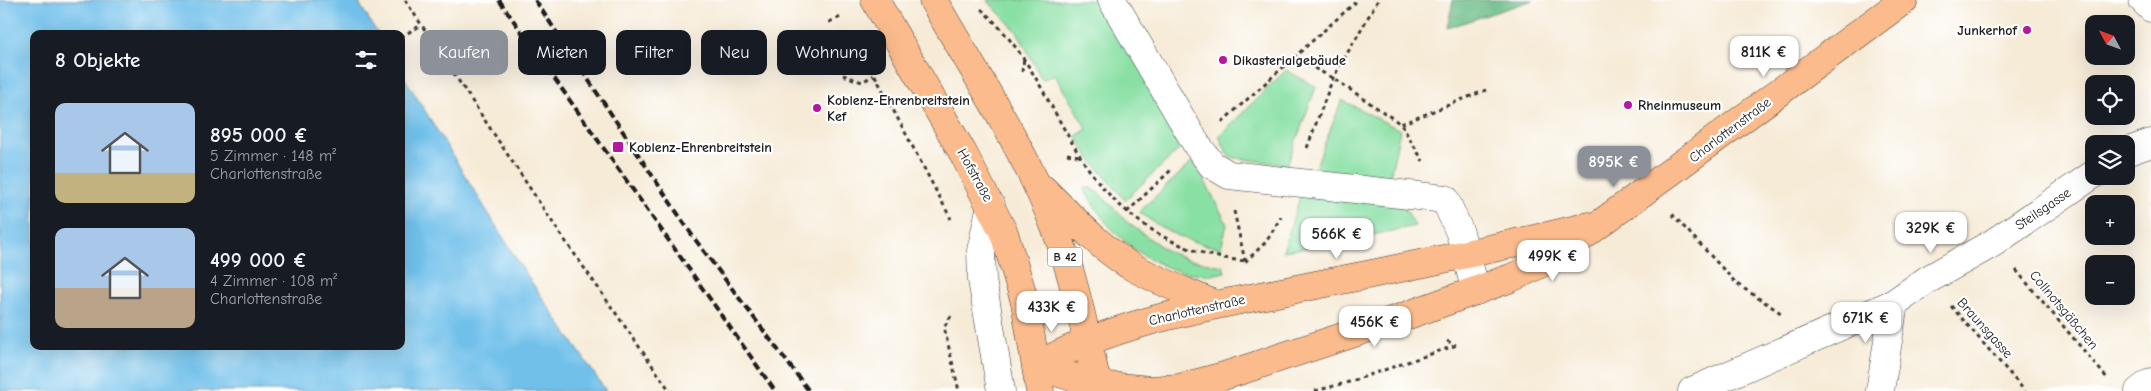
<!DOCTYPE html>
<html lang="de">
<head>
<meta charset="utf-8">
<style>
  :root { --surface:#171b24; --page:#242831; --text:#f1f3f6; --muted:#9ea1a6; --accent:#8c9099 }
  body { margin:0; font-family:"Comic Neue",sans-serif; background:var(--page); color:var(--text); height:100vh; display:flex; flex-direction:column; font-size:19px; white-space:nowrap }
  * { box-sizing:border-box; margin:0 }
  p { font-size:16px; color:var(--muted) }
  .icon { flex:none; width:28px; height:28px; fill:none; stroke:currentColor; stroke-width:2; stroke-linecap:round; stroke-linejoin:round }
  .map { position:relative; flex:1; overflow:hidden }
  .drawer { position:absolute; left:30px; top:30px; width:375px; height:320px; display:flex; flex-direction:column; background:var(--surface); border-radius:10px; box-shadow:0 5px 20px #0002 }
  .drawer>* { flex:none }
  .top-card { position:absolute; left:420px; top:30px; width:475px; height:45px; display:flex; gap:10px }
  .needle { width:32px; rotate:311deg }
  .tools { position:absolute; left:2085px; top:15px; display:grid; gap:10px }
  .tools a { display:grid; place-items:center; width:50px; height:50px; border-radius:10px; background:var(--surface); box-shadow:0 5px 20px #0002; font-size:25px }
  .price { position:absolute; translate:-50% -42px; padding:0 11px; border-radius:10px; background:#fff; color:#222; font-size:16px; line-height:32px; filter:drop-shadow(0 1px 2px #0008) }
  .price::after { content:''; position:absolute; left:50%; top:30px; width:15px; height:11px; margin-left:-8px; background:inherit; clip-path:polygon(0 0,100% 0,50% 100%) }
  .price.current { background:var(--accent); color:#fff }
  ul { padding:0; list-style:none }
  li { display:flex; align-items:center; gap:15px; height:125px; padding:0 25px }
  li span { display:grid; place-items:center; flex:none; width:140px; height:100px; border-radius:10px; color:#555 }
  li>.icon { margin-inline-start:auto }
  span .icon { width:60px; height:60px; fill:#fffc; stroke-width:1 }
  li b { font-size:21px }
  h2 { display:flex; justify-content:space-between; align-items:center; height:60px; padding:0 25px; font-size:21px }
  .chip { padding:0 18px; border-radius:10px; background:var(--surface); box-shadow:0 5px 20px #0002; font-size:18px; line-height:45px }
  .chip.current { background:var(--accent); color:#fff }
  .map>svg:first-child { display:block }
  .green { fill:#89e0a4; stroke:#527e60 }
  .forest { fill:#6ebe8a; stroke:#456d53 }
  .water { fill:#6fc0ea; stroke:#466e83 }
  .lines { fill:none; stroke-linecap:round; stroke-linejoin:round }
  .minor-casing { stroke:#3d3b38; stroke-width:29 }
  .major-casing { stroke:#3d3b38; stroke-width:29 }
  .path { stroke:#3d3b38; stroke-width:3; stroke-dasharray:4 4; stroke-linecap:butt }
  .minor { stroke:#fff; stroke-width:28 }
  .major { stroke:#fbbb8c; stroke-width:28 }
  .rail { stroke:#1c1c1c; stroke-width:4; stroke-dasharray:8 4; stroke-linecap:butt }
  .poi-dot { fill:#b5179e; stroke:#fff; stroke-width:2 }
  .labels { text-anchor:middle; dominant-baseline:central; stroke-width:4.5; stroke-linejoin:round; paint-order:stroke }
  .shield { fill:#fff; stroke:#606060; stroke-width:1 }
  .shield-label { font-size:12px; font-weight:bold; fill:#1c1c1c }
  .poi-label { font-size:14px; font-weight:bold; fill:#1c1c1c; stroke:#fff; text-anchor:start }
  .street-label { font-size:14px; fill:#1c1c1c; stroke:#fff }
</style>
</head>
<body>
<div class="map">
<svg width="2151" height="391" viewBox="0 0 2151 391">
  <rect width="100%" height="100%" fill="#fff"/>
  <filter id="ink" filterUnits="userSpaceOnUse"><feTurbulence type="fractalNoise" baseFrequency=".02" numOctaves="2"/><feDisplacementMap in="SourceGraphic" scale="10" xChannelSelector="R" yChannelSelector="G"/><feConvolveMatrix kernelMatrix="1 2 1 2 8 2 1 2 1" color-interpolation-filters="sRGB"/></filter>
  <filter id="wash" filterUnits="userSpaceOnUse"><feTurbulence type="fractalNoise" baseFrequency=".0096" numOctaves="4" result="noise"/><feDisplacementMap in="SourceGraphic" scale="20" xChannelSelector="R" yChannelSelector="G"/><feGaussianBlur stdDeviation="1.12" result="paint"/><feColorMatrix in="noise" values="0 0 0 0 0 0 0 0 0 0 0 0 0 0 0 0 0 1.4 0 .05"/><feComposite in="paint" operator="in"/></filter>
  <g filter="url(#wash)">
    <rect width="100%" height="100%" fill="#f6ebd7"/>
    <path class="green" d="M987,0H1101L1187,142L1125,200L1090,159L1076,136L1087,129L1054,74L1042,80L1018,33Z
      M1286,70L1316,87L1287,165L1229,157L1219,136Z
      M1342,100L1400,130L1390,177L1314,171Z
      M1194,160L1227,224L1221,248C1189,243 1165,232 1139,212Z
      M1083,188H1092L1100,194L1128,223L1167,251L1187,259L1223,266L1225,272C1184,283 1139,258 1112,229C1100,217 1092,202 1083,188Z
      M1301,194L1403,204L1415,226L1363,237L1359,224L1324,233L1325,245L1283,251Z"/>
    <path class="forest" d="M1453,0H1533L1447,28Z"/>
    <path class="water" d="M0,0H357L378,34H34V346H401V72L522,268L606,391H0Z"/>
  </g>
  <g filter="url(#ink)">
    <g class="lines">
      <g class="minor-casing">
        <path id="minor" d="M1112,0L1197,145L1212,165L1229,175L1445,199L1460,233L1476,291
          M2143,0L2151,8
          M2126,152L2151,143
          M991,205L981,251L982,280L1001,391
          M1692,391L1894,303L1927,280L1993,243L2094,174
          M1880,391L1894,303
          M2139,391L2151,382"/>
      </g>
      <g class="major-casing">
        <path id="major" d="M875,0L963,153L1004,233L1025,302L1040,391
          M933,0C976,75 1025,149 1056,230C1076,283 1086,337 1099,391
          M1043,189C1070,215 1097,245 1129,265C1157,281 1187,292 1216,305
          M1036,366L1098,385L1150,390L1179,388L1224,376L1400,318L1511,278L1555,257L1904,0
          M1036,366C1123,318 1215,306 1311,286C1404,268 1497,248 1589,226"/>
      </g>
      <path class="path" d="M405,0L555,226L670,391
        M981,9C1029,52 1047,103 1080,156C1117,216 1176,256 1247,261
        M829,22L843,16
        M401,37L421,25
        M1293,57L1333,78L1401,124L1423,161
        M871,68L951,219
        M1022,72L1024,58
        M843,75L862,82L874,75
        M1222,122L1358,0
        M1401,124L1486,90
        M1307,148L1333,78L1378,0
        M1067,154L1079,156
        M1234,211L1245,261
        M1127,212L1172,169
        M1672,214L1737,284L1781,313
        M1245,262L1266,242L1281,217
        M2016,270L2107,378
        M1951,306L2025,391
        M951,316L944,327L959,391
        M1447,341L1456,345
        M1315,391L1349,382L1457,345"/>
      <use href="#minor" class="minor"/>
      <use href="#major" class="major"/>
      <path class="rail" d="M499,0L775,391
        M535,0L694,238L809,391"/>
    </g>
  </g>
  <g class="poi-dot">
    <circle cx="2027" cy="30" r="5"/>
    <circle cx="1223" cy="60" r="5"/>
    <circle cx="1628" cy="105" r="5"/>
    <circle cx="817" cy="108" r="5"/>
    <rect x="612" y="141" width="12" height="12" rx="2.5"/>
  </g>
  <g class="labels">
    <rect class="shield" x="1047.5" y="247.5" width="35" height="19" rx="4"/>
    <g class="shield-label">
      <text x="1065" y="257">B 42</text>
    </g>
    <g class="poi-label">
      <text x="2017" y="30" text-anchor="end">Junkerhof</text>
      <text x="1233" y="60">Dikasterialgebäude</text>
      <text x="827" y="100">Koblenz-Ehrenbreitstein<tspan x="827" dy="16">Kef</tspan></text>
      <text x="1638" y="105">Rheinmuseum</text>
      <text x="629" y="147">Koblenz-Ehrenbreitstein</text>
    </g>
    <g class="street-label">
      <text transform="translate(1730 130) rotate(-37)">Charlottenstraße</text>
      <text transform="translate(975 175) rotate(61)">Hofstraße</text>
      <text transform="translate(2043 209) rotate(-34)">Steilsgasse</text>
      <text transform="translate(1197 310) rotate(-13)">Charlottenstraße</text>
      <text transform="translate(2064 310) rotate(50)">Collnotsgäßchen</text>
      <text transform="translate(1985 328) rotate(48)">Braunsgasse</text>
    </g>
  </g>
</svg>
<div class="tools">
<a><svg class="needle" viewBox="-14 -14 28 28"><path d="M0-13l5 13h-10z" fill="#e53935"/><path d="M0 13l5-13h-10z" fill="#9ea1a6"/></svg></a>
<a><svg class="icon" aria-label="locate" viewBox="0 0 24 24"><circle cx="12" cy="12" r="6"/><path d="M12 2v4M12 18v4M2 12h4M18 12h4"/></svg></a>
<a><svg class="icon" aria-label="layers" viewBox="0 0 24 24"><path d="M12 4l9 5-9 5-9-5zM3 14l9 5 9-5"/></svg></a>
<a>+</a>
<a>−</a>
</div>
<b class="price" style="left:1764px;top:78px">811K €</b>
<b class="price current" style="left:1614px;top:188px">895K €</b>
<b class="price" style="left:1931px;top:254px">329K €</b>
<b class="price" style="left:1337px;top:260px">566K €</b>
<b class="price" style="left:1553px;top:282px">499K €</b>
<b class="price" style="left:1052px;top:333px">433K €</b>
<b class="price" style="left:1866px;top:344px">671K €</b>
<b class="price" style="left:1375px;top:348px">456K €</b>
<div class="top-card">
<a class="chip current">Kaufen</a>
<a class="chip">Mieten</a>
<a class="chip">Filter</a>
<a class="chip">Neu</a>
<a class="chip">Wohnung</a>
</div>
<section class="drawer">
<h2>8 Objekte<svg class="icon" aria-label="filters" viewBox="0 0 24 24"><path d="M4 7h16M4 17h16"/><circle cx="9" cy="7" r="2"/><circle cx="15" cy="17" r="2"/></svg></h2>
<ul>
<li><span style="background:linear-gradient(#a9c7e8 70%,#c2b280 0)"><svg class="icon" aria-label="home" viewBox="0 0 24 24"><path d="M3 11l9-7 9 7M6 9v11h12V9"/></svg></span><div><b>895 000 €</b><p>5 Zimmer · 148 m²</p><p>Charlottenstraße</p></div></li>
<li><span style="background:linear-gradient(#a9c7e8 60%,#b9a48a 0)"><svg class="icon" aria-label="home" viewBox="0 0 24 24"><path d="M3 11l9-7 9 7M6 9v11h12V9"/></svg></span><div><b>499 000 €</b><p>4 Zimmer · 108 m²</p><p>Charlottenstraße</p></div></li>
</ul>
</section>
</div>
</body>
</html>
